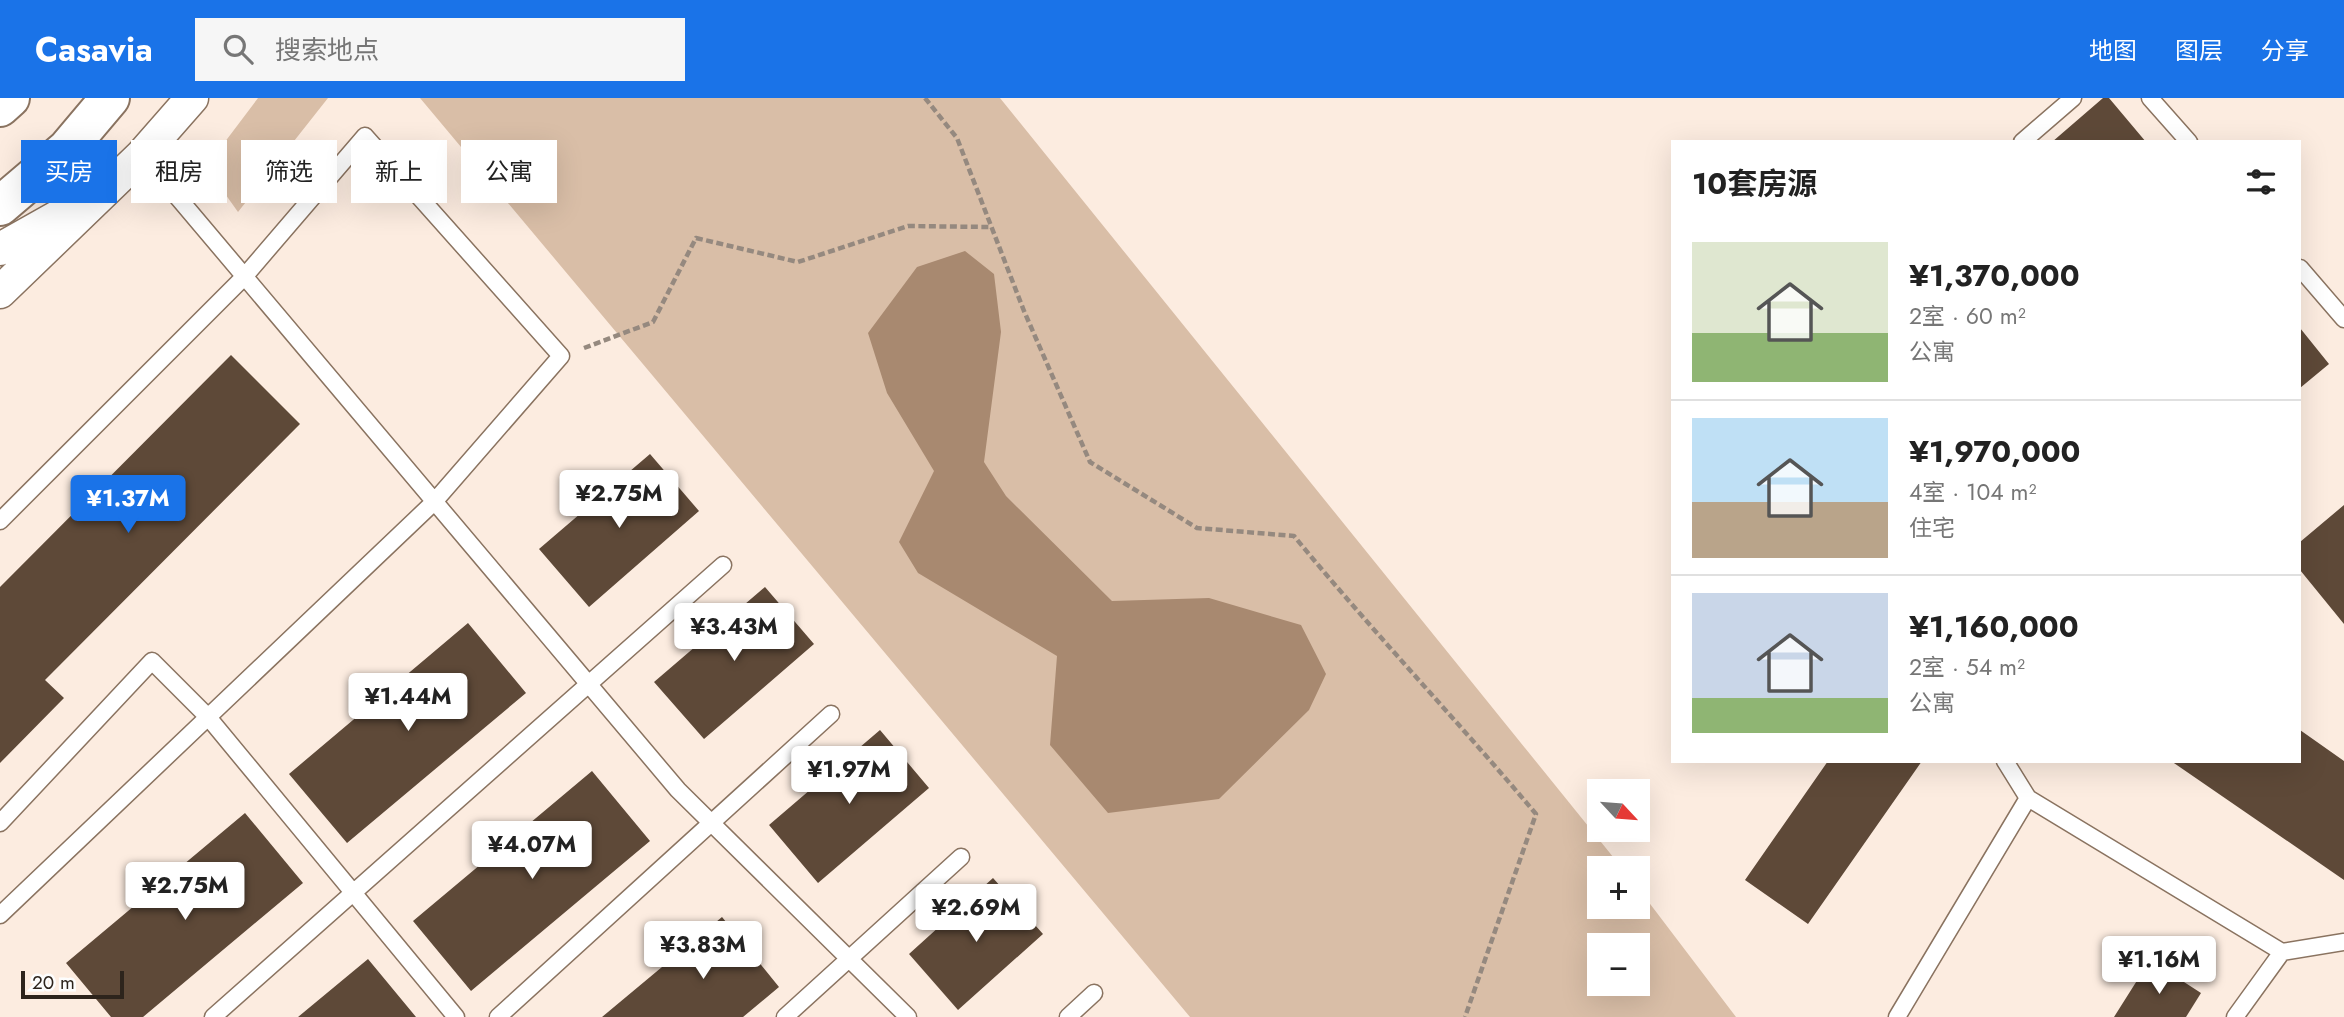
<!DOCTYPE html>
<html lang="zh">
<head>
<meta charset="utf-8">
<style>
  :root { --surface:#fff; --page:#f6f6f6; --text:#222; --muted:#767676; --line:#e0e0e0; --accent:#1a73e8 }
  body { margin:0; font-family:Jost,"Noto Sans SC",sans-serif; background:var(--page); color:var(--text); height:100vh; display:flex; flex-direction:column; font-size:26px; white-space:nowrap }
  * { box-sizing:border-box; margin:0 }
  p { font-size:23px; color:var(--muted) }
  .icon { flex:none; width:38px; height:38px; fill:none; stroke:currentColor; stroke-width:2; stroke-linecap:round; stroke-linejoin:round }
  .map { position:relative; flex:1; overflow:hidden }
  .details { position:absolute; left:1671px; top:42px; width:630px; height:623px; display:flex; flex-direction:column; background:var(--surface); border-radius:0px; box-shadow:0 7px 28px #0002 }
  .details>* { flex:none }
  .guide { position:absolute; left:21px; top:42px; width:665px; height:63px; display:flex; gap:14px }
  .needle { width:46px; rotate:116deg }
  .controls { position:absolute; left:1587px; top:681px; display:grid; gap:14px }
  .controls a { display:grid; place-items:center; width:63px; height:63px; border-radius:0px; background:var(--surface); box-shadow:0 7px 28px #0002; font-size:35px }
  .scale { position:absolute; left:21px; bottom:18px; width:103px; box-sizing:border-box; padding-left:7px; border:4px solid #2d241c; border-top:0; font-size:19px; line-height:24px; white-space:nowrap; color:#2d241c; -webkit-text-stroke:5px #fdfdfd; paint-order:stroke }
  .price { position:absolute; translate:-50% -60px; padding:0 16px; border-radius:7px; background:#fff; color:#222; font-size:23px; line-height:46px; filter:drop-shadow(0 2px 4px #0008) }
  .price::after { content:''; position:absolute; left:50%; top:42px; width:21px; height:16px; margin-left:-10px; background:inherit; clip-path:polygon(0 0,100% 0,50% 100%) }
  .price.selected { background:var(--accent); color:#fff }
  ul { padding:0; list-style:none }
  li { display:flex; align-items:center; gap:21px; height:175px; padding:0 21px }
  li+li { border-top:2px solid var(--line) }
  li span { display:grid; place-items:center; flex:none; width:196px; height:140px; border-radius:0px; color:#555 }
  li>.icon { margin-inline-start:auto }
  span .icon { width:84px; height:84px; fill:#fffc; stroke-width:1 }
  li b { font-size:30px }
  h2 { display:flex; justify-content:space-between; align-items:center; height:84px; padding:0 21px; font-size:30px }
  .tag { padding:0 24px; border-radius:0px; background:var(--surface); box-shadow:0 7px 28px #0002; font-size:24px; line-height:63px }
  .tag.selected { background:var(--accent); color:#fff }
  header { display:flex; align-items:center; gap:42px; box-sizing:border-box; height:98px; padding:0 35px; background:var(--accent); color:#fff }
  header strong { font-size:33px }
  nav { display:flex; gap:38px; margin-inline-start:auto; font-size:24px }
  .search { width:490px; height:63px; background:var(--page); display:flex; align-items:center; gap:18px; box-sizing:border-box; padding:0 24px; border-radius:0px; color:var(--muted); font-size:26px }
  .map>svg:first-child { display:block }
  .green { fill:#d9bea7; fill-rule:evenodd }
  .water { fill:#a88970 }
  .building { fill:#5e4938 }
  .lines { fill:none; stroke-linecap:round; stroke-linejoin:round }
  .lane-casing { stroke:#8a7360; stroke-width:19 }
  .street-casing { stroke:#8a7360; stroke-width:35 }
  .secondary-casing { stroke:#8a7360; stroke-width:42 }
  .path { stroke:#95897f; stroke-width:4.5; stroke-dasharray:7 3.5; stroke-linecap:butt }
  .lane { stroke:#fff; stroke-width:16 }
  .street { stroke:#fff; stroke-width:32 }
  .secondary { stroke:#fff; stroke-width:38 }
</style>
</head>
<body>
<header>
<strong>Casavia</strong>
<div class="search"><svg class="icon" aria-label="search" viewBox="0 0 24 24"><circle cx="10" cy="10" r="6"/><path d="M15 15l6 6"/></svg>搜索地点</div>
<nav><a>地图</a><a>图层</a><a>分享</a></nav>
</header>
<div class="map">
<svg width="2344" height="919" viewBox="0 0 2344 919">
  <rect width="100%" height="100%" fill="#fcece0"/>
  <path class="green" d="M258,0H328L238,114L206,69Z
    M420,0H1000L1622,770H1600V808H1638V790L1736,919H1190ZM1600,847H1638V886H1600Z"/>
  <path class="water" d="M965,153L994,176L1001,234L984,364L1006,398L1112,503L1209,500L1301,527L1326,576L1309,612L1219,701L1108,715L1050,647L1057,558L918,475L899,444L934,373L887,295L868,235L917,169Z"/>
  <path class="building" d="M2103,0H2109L2146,44H2052Z
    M2300,230L2329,266L2300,290Z
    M231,257L300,326L45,582L64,600L0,665V489Z
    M650,356L699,413L589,509L539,451Z
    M2344,407V526L2300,472V444Z
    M765,489L814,546L704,641L654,584Z
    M468,525L526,595L347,745L289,676Z
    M880,632L929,690L818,785L769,727Z
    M2300,632L2344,663V782L2171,663H2300Z
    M1828,663H1922L1808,826L1745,782Z
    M592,673L650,743L471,893L413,823Z
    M245,715L303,785L143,919H111L66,865Z
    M993,780L1043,836L958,912L909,856Z
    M722,819L779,889L743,919H602Z
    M368,861L416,919H298Z
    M2150,862L2201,895L2186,919H2114Z"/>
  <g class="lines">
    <g class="lane-casing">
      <path id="lane" d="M2150,0L2189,44
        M2022,44L2073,0
        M142,57L678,692L908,919
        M2300,170L2344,221
        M0,423L244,179L365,38L561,258L434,404L0,817
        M2005,663L2028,700
        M0,725L152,563L208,619L456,919
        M213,919L723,467
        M498,919L831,616
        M785,919L961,759
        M1068,919L1094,895
        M1897,919L2028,700L2282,854L2344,844
        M2235,919L2282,854"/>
    </g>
    <g class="street-casing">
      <path id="street" d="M0,151L66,114
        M0,194L142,57L192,0"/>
    </g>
    <g class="secondary-casing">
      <path id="secondary" d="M0,9L10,0
        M0,108L67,51L110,0"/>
    </g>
    <path class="path" d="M925,0L957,40L1024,213L1090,364L1197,430L1294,438C1372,533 1457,622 1536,716L1465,919
      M584,250L653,224L696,140L798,164L908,128L991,129"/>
    <use href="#lane" class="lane"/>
    <use href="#street" class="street"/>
    <use href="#secondary" class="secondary"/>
  </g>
</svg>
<div class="controls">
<a><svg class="needle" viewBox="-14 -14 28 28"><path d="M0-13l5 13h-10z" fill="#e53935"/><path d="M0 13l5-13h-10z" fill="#767676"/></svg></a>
<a>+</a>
<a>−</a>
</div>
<div class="scale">20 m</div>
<b class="price" style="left:619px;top:432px">¥2.75M</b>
<b class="price selected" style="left:128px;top:437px">¥1.37M</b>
<b class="price" style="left:734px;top:565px">¥3.43M</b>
<b class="price" style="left:408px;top:635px">¥1.44M</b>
<b class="price" style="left:849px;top:708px">¥1.97M</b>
<b class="price" style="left:532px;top:783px">¥4.07M</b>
<b class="price" style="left:185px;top:824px">¥2.75M</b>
<b class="price" style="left:976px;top:846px">¥2.69M</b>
<b class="price" style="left:703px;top:883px">¥3.83M</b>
<b class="price" style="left:2159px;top:898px">¥1.16M</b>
<div class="guide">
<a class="tag selected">买房</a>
<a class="tag">租房</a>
<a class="tag">筛选</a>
<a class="tag">新上</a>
<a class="tag">公寓</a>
</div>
<section class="details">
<h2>10套房源<svg class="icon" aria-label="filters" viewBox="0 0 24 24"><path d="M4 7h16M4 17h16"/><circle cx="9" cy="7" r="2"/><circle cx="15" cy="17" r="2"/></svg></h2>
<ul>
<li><span style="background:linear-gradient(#dfe7d0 65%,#8fb573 0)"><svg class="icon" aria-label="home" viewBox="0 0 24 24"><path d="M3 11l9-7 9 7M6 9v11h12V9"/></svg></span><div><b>¥1,370,000</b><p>2室 · 60 m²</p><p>公寓</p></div></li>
<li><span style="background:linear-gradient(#bfe0f5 60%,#b9a48a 0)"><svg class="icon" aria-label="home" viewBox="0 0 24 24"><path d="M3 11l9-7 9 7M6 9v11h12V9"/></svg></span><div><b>¥1,970,000</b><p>4室 · 104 m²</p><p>住宅</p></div></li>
<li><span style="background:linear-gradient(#c9d6e8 75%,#8fb573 0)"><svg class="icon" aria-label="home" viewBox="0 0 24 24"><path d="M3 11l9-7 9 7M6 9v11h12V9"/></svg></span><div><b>¥1,160,000</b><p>2室 · 54 m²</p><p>公寓</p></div></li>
</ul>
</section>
</div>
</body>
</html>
